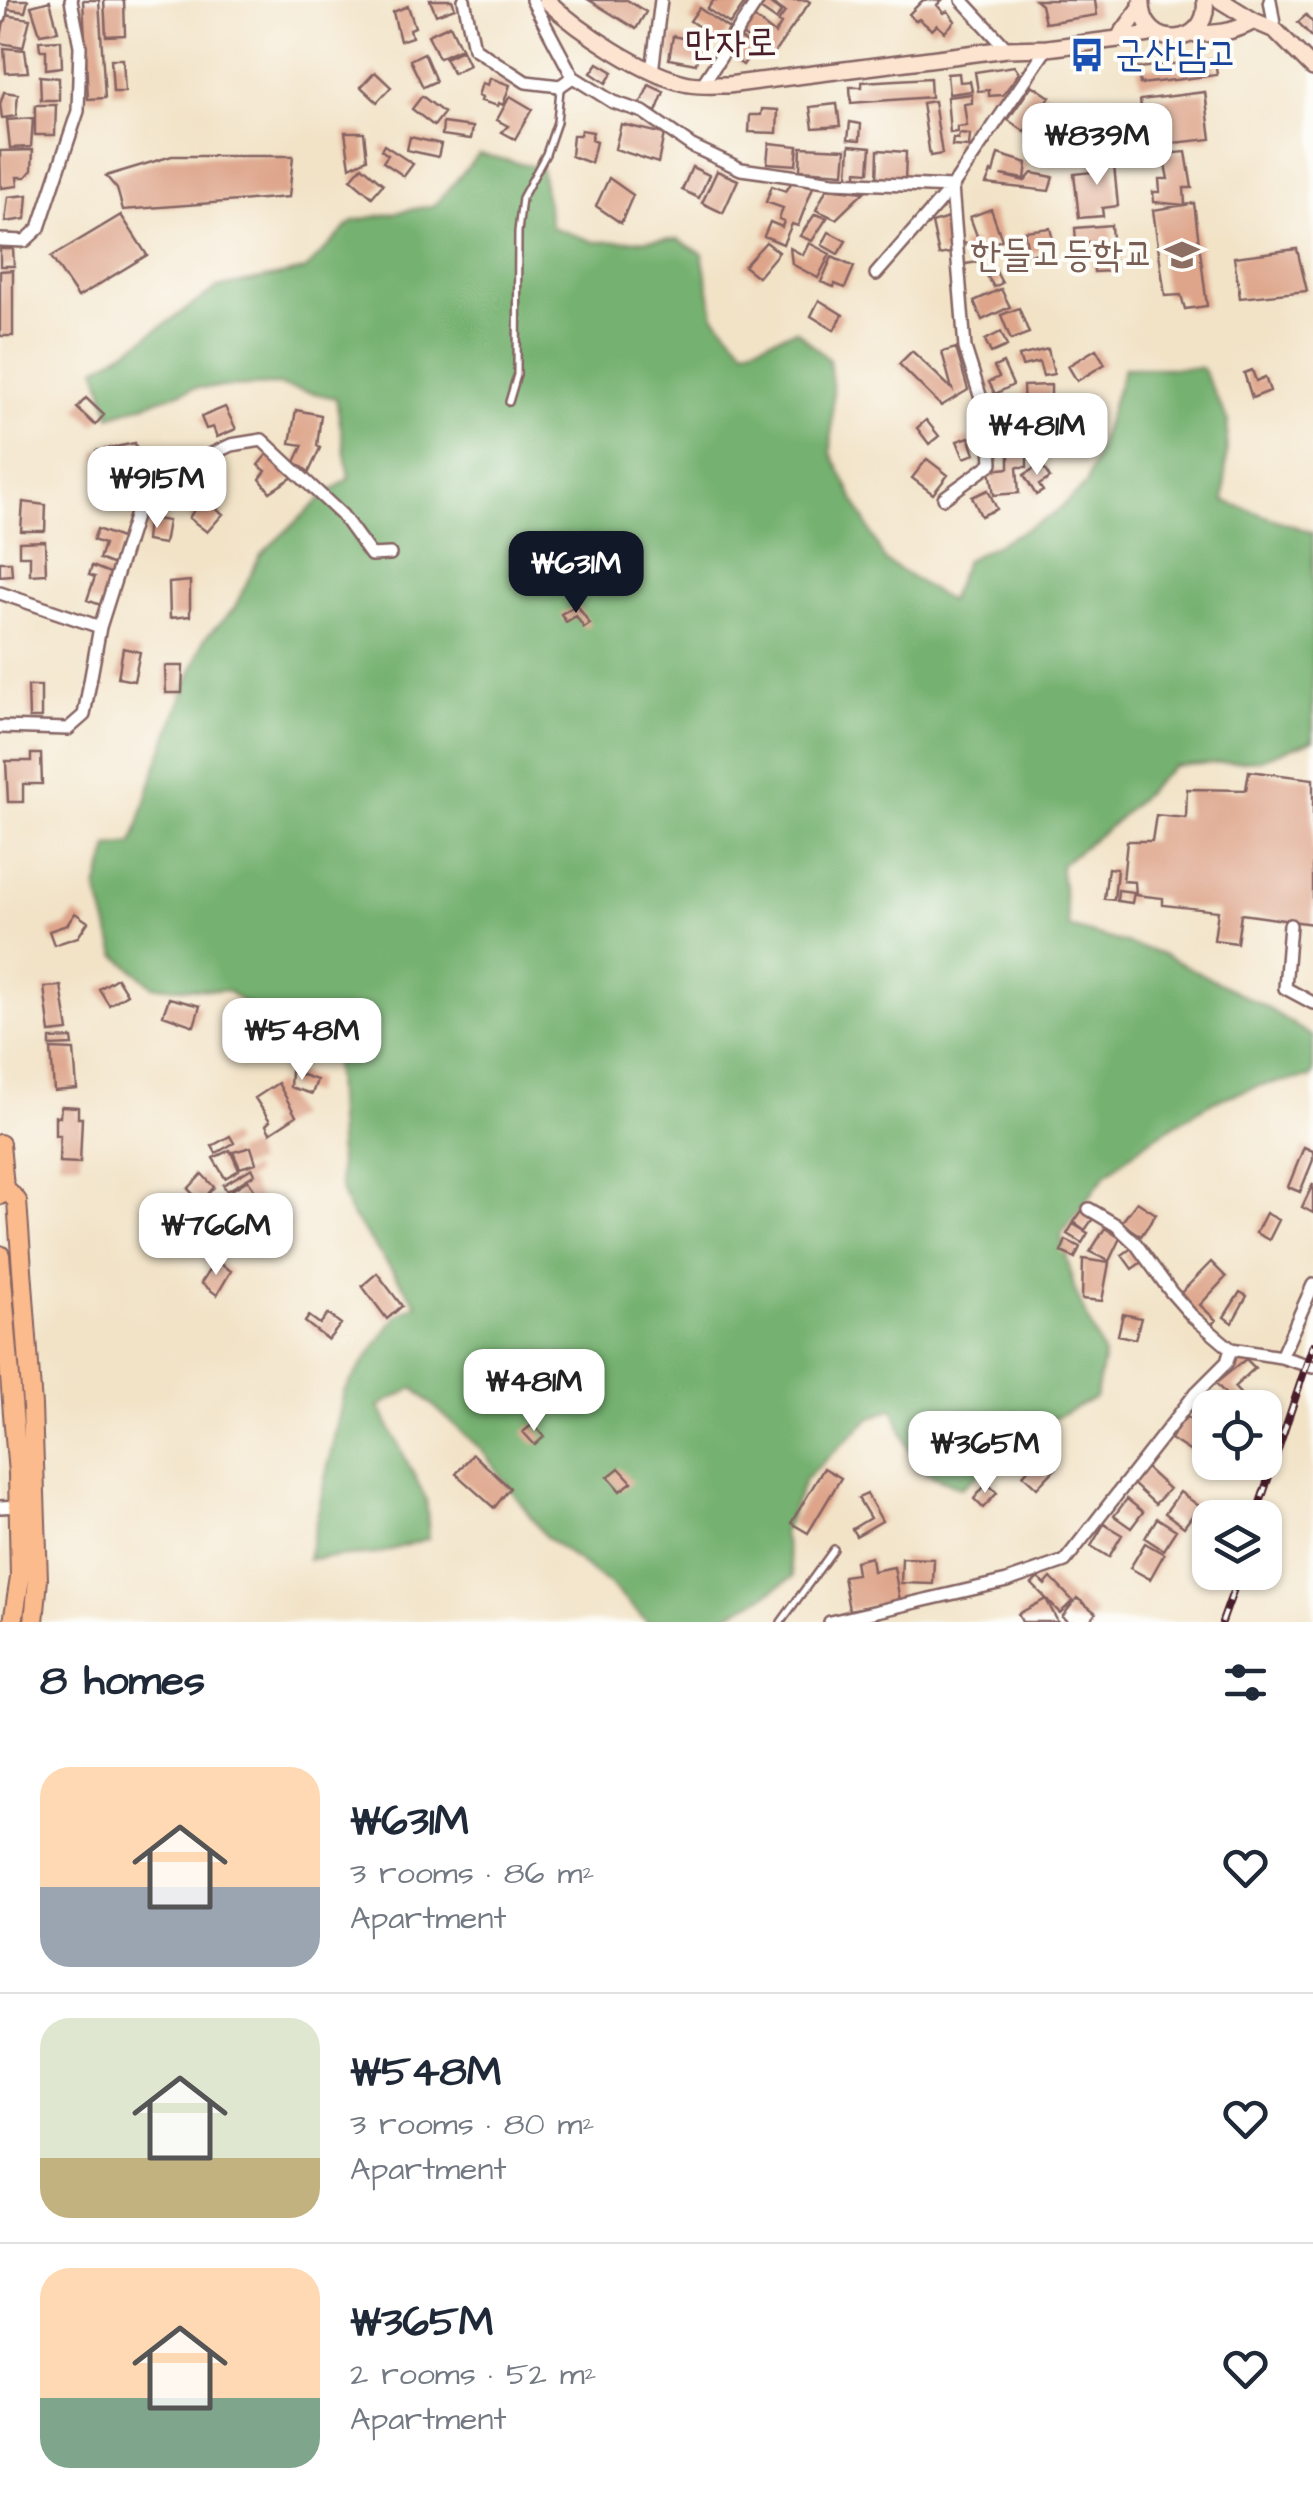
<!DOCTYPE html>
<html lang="en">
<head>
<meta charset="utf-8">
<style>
  :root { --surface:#fff; --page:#f6f6f7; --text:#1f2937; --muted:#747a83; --line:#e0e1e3; --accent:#111827 }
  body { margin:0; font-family:"Architects Daughter","Poor Story",sans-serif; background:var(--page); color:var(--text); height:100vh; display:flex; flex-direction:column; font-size:38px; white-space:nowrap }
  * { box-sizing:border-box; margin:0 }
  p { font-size:32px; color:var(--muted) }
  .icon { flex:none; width:55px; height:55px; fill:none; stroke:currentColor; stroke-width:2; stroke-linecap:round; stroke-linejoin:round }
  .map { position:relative; height:1622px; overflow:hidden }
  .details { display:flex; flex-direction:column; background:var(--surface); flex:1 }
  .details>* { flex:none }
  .buttons { position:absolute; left:1192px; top:1390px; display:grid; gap:20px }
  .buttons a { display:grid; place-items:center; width:90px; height:90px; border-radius:20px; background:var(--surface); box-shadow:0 2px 8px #0004; font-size:50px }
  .price { position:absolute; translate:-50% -85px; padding:0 22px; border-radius:20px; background:#fff; color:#222; font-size:32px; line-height:65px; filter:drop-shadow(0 2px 5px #0008) }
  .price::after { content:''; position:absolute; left:50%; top:60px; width:30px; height:22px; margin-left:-15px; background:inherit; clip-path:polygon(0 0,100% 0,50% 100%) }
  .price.active { background:var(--accent); color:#fff }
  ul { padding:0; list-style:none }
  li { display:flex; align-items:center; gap:30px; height:250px; padding:0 40px }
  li+li { border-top:2px solid var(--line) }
  li span { display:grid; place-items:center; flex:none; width:280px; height:200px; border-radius:30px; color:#555 }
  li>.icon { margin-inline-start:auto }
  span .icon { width:120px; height:120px; fill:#fffc; stroke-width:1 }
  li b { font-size:42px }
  h2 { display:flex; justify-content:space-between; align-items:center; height:120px; padding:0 40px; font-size:42px }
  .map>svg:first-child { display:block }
  .forest { fill:#75b170; stroke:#60684e; stroke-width:2.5 }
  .building { fill:#dea58b }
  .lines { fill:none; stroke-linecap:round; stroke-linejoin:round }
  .lane-casing { stroke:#856462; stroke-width:10 }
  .street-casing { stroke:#856462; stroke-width:16 }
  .secondary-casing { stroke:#856462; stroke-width:20 }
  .primary-casing { stroke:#856462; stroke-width:22 }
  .lane { stroke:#fff; stroke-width:5 }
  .street { stroke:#fff; stroke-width:11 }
  .secondary { stroke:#fde4d1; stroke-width:15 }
  .primary { stroke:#fbbb8d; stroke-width:18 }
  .rail-casing { stroke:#4a1f2b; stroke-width:8 }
  .rail { stroke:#fdfcf7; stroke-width:4; stroke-dasharray:11; stroke-linecap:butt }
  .labels { text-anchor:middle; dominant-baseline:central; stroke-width:8; stroke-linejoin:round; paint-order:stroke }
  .street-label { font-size:38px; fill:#4a1f2b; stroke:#fdfcf7 }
  .transit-label { font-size:38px; fill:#164399; stroke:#fdfcf7; text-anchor:start }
  .education-label { font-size:38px; fill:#785e54; stroke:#fdfcf7; text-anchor:end }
</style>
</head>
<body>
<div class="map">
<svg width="1313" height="1622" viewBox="0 0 1313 1622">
  <rect width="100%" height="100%" fill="#fdfcf7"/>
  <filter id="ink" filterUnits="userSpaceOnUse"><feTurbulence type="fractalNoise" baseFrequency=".01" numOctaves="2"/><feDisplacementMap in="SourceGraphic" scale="20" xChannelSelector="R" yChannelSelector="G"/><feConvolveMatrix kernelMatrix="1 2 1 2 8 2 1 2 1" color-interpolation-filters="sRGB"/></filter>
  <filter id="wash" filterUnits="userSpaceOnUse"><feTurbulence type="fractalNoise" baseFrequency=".0048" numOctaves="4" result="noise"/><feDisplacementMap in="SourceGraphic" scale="40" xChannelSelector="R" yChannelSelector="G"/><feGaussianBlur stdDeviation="2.25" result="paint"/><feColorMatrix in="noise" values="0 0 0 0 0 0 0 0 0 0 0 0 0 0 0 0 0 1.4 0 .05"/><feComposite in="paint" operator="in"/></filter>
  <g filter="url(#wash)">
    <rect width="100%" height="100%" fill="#f2e3c7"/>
    <path class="forest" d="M479,154L541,168L551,227L595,242L678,239L702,254L714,315L745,349L796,330L829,360L833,392L831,453L885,561L949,601L966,560L1051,516L1086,485L1124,368H1202L1228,421L1224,501L1313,533V740L1258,760L1173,766L1114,823L1060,865L1069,927L1160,953L1266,1007L1313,1037V1072L1311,1077L1262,1085L1214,1101L1145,1143L1106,1174L1061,1235L1075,1291L1104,1356L1095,1398L1049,1421L961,1488L916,1469L893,1408L869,1419L805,1479L783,1533L793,1577L764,1596L713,1622H647L610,1585L545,1536L481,1449L414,1388L379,1406L426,1499L429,1538L377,1554L308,1559L344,1391L396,1317L417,1304L349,1212L340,1186L334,1053L286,1035L228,991L153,986L116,955L97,889L109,847L133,844L156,767L204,639L234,609L260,555L322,498L349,478L336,398L277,385L194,388L110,416L97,368L135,345L217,288L305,270L353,221L435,205Z"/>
    <g id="blocks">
      <path class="building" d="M7,0H28L25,12L5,9Z
        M83,0H99L105,98L88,99Z
        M104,0H124L125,35L106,36Z
        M430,0H452L455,8L436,15Z
        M589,0H627L646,12L636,29Z
        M714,0H740L745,3L730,24L707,9Z
        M768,0H807L810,2L772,56L739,33L752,16L775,34L781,24L778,22L785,12Z
        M923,0H942L937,5L944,13L948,11L955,21L945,32L937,25L932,30L919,19L915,21L909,14Z
        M1035,0H1095L1097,15L1045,23L1041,5Z
        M50,1L58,31L40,34L31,6Z
        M766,1L781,12L776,20L760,9Z
        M408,6L415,27L410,29L412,37L400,41L393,12Z
        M699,8L729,29L722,42L690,21Z
        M5,15L30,19L23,47L0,43Z
        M1306,15L1313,23V38L1298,22Z
        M450,25L461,48L439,58L428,35Z
        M673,36L700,42L696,64L669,59Z
        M738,37L755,48L743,65L727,54Z
        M61,40L62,67L46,69V50H40L39,41Z
        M4,48L25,50L28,72L6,73Z
        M462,50L469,65L453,73L445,58Z
        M424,53L436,81L423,87L410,60Z
        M111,59H123L125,92H113Z
        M1215,59L1217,75L1140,84L1138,68Z
        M598,63L613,72L606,83L591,73Z
        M1014,66L1019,73L1003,95L989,96V90L978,91L975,72Z
        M375,72L391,87L377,102L361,87Z
        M959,73L960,82L970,81L972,91L949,94L947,74Z
        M40,76L59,78V100H41Z
        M490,78L510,85L503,105L499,103L498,106L481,101L482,98L478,96L482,83L488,85Z
        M930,78L931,97L851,103L850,87H862V82Z
        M649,85L664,92L656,112L640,105Z
        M1032,85L1050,97L1025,132L1008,120Z
        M4,92L18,94L16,116L2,118L0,104Z
        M1205,92L1211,139L1146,146L1140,100Z
        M972,94V103L964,104L967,126L957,127V132L950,133L947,97Z
        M422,96L444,113L434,126L412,109Z
        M510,96L532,109L515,139L502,132L508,126L497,120Z
        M934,101L942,154L930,156L922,103Z
        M837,104L840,126L813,128L810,107Z
        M35,105H56L55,135H35Z
        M1053,108L1056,135L1047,136L1044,109Z
        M762,109L778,110L777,133L749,132L750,115H761Z
        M33,118L31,147L10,148L7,120Z
        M850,122L861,124L860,140L848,139Z
        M1109,122L1112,150L1090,152L1089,142L1085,144L1083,124Z
        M443,123L473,127L471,139L442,135Z
        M621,124L664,134L658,163L615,149Z
        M581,130L593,132L591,140L596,142L591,163L571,156L573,135H580Z
        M345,132H364L367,159L350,167Z
        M959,134L970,135L969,147L952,146L953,138L958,139Z
        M410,137L441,144L438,157L407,150Z
        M1056,137L1057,157L1033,161L1032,146L1038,141Z
        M769,143L798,146L796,165L767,163Z
        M384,145L413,164L404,176L383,162L388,155L381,150Z
        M850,145L871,147L869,172L857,171V177L848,176Z
        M801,147L846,149L844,173L800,170Z
        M33,150L32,170L26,177H17L18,186L1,188L0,151Z
        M878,150L906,152L905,183L877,182Z
        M1186,152L1192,188H1184L1185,205L1194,203L1207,306L1185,309L1181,295L1165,296L1153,210L1184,205L1154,202L1153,192H1160L1159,179H1168L1163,154Z
        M998,154L1027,163L1025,179L1001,175L1025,181L1032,173L1053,177L1049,191L986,184L991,172L993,173Z
        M1113,155L1118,206L1102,208L1103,216L1079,218L1074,174L1092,172L1090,158Z
        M172,156H293L289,197L123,210L117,189L106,176Z
        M362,166L383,184L372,197L351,179Z
        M692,167L709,175L699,198L682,190Z
        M717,171L738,180L723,213L702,203Z
        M609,178L633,195L621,223L596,206Z
        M793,180L813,187L798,226L792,224L783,244L764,236L770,222L782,227L784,221L779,219L783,208L766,202L772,186L786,191Z
        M827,188L864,192L836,219L816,210Z
        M28,195L26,219L5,222L8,197Z
        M991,209L1002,240L981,247L970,217Z
        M815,214L827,218L812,241L800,236Z
        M121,215L147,255L78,297L51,257Z
        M948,218L955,252L939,255L932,223Z
        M1111,225L1114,271L1094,272L1092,242H1076L1075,228Z
        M1050,228L1055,249L1029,255L1024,231Z
        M829,232L846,241L838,254L822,245Z
        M766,242L779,252L758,277L744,266Z
        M975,242L979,262L965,264L961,244Z
        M809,243L830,254L818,278L792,264L790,248L803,255Z
        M0,249H13L14,266H0Z
        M1297,249L1307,291L1240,298L1234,257Z
        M832,257L854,267L845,288L835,284L834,287L821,282Z
        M993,266L1002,283L994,287L984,271Z
        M13,270V336H0V271Z
        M1001,289L1010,307L982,320L974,301Z
        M819,300L843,315L834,330L811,316Z
        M1019,308L1029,333L1011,340L1001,315Z
        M1001,332L1007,346L991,353L985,340Z
        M956,348L968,390L941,406L899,364L912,351L952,389L942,352Z
        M1048,349L1054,374L1043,376L1039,362L1022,366L1019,356Z
        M1096,349L1105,364L1077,381L1068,366Z
        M1003,363L1013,385L995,394L989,382L999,377L994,367Z
        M1252,370L1256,381L1265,377L1270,391L1252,398L1244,373Z
        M1051,385V407H1024L1023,386Z
        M86,398L104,415L95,425L77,408Z
        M225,407L236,429L217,437L213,427L206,429L201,417Z
        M296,410L321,415L317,446L320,448L309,472L295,462L303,445L290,443Z
        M926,420L939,436L929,444L917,428Z
        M1018,420L1021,440L996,443L994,427L1005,425V421Z
        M969,437L975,454L964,458L957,441Z
        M135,443L139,462L99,470L96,451Z
        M269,452L296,475L270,492L260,479L266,471L258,465Z
        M1009,454H1027V467H1017L1019,493L994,495L990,470L1009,468Z
        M927,459L948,475L933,494L912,478Z
        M209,461L223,474L213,484L219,490L215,496L201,485L207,477L198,468Z
        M1041,464L1050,478L1039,485L1043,491L1036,495L1024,475Z
        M182,480L190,489L164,512L156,503Z
        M988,490L997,509L981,516L972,497Z
        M210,495L221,503L217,510L223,514L207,532L189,518L199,502L202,503Z
        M23,502L46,505L45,531H21Z
        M148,518L168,521L164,544L146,541Z
        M97,529L124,539L114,565L99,559L104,544L93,540Z
        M45,541L46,574L30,575V556H19V542Z
        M530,547L539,560L524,571L515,558Z
        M0,562H11L12,575L0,576Z
        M92,566L115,575L103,606L87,600L95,577L89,575Z
        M190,581V616L170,618L169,583Z
        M577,605L590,624L584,628L576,616L566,622L561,614Z
        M123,648L140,652L134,681L118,678Z
        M165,666H183L182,693H166Z
        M28,686H41V718H29Z
        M31,754H41L42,784H23V802H8L6,761H31Z
        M1249,771L1313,779V924L1241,914L1237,943L1214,940L1218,911L1163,905V898L1136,895L1135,882L1123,881L1127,841H1152L1156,815L1186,818L1187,789L1246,790Z
        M1108,868L1117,869L1114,900L1104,899Z
        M1118,890L1134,892L1132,903L1117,901Z
        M75,913L88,922L78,937L54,945L49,931L67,925Z
        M117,978L127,994L109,1005L99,989Z
        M61,986L68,1031L50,1033L44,987Z
        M169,998L200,1006L194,1026L163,1015Z
        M72,1038L73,1045L50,1046V1039Z
        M51,1049L74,1050L77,1089L54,1091Z
        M291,1071L317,1080L312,1094L290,1087Z
        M278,1083L296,1116L270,1133L266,1125L270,1121L255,1098Z
        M61,1106L78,1107V1118H82L80,1163L59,1162L60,1135H55V1116L60,1117Z
        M230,1136L234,1143L216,1153L212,1146Z
        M251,1147L256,1163L240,1168L233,1152Z
        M1304,1147L1313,1151V1160L1300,1192L1288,1187Z
        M230,1150L239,1170L225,1178L213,1158Z
        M252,1168L255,1174L227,1191L223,1185Z
        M202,1174L214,1187L201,1202L188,1189Z
        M248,1180L264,1206L248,1216L232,1190Z
        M1313,1184V1213L1302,1207Z
        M1137,1202L1156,1214L1141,1236L1121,1223Z
        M1083,1209L1094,1217L1085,1230L1074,1222Z
        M1266,1213L1279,1220L1269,1240L1256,1233Z
        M1073,1224L1088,1233L1082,1243L1067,1234Z
        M1105,1228L1120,1238L1109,1261L1090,1252Z
        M1066,1240L1080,1247L1075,1258L1061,1252Z
        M1133,1247L1143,1261L1132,1269L1122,1255Z
        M1083,1259L1109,1263L1102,1301L1082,1299Z
        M215,1261L231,1271L217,1295L201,1283Z
        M1211,1262L1226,1277L1200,1305L1216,1320L1210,1326L1178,1296Z
        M377,1273L402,1306L387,1319L362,1286Z
        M1240,1292L1247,1296L1232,1323L1224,1317Z
        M328,1314L341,1324L328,1340L305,1322L309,1316L320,1324Z
        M1123,1314L1141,1318L1135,1339L1118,1335Z
        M1246,1359L1255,1368L1234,1387L1247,1401L1241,1408H1237L1216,1383Z
        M1187,1417L1207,1428L1205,1433L1202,1431L1191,1452L1171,1439L1178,1427L1175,1425L1180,1418L1183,1420Z
        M533,1424L544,1437L535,1445L523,1432Z
        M473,1454L510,1488L494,1508L456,1474Z
        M1041,1455L1056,1468L1037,1488L1023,1475Z
        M619,1468L632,1482L620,1491L608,1477Z
        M824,1468L841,1478L808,1533L791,1523Z
        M1146,1468L1169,1489L1155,1504L1132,1483Z
        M987,1483L997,1493L983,1508L974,1499Z
        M1180,1492L1199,1506L1184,1527L1165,1513Z
        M867,1494L882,1521L856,1536L852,1529L870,1518L858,1498Z
        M1127,1499L1143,1512L1131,1528L1114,1516Z
        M1157,1518L1176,1530L1163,1550L1145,1538Z
        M1104,1524L1122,1535L1109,1557L1091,1546Z
        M1145,1543L1164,1554L1150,1579L1130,1568Z
        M871,1557L873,1571L894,1567L900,1601L849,1610L843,1576L857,1574L855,1561Z
        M902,1558L934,1559L933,1584L901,1583Z
        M1038,1578L1045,1585L1051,1578L1073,1601L1060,1613L1032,1584Z
        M1077,1598L1096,1613L1089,1622H1068L1062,1617Z
        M1046,1599L1058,1622H1022L1018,1614Z"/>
    </g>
  </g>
  <g filter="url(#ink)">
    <use href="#blocks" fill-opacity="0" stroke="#856462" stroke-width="2.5"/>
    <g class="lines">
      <g class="lane-casing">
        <path id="lane" d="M509,402L517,375L518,232L522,198L546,154L557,122L560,89
          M781,1622L834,1549"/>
      </g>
      <g class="street-casing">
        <path id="street" d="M464,0L474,48L526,82L560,86L573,77
          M532,0L573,77L613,102L643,112L692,146L741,169L833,182L952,187L965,348L990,427L992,463L944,498
          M962,0L1007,49
          M1270,0L1275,30
          M0,17L2,0
          M652,72L661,0
          M702,85L758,0
          M0,240L25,241L39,228L78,111L80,46L71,0
          M876,274L952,187L1047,48
          M0,593L100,627
          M0,727L68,729L84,715L100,627L140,501L163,477L231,445L262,440L342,515L371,555L390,554
          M1290,925L1285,988L1313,1003
          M1089,1209L1116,1225L1136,1244L1171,1292L1192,1316L1231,1349
          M1281,1357L1313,1367
          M0,1507L19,1506
          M830,1622L1007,1581L1065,1561L1196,1393L1227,1362L1231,1349L1281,1357L1313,1285"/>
      </g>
      <g class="secondary-casing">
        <path id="secondary" d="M546,0C579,31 644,75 689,84C701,86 716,85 728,85L1007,49L1047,48L1118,39
          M1142,0C1140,53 1211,48 1205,0
          M1220,0L1254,21L1275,30L1313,68
          M1141,4L1142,6L1118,39L1156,33
          M1190,34C1214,34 1233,33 1254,21"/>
      </g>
      <g class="primary-casing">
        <path id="primary" d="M0,1144L4,1187L0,1195
          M4,1187L17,1201L32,1406L38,1579L34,1622
          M0,1255L18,1474L20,1578L13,1622"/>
      </g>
      <use href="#lane" class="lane"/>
      <use href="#street" class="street"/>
      <use href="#secondary" class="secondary"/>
      <use href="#primary" class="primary"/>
      <g class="rail-casing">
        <path id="rail" d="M1255,1518L1313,1345
          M1222,1622L1240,1572"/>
      </g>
      <use href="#rail" class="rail"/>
    </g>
  </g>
  <defs>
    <g id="bus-bare" transform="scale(2.7)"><path d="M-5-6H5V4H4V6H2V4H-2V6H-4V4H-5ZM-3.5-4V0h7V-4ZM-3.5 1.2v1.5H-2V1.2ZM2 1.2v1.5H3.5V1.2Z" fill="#1a4fb4" stroke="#fdfcf7" stroke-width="2.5" paint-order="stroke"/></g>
    <g id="school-bare" transform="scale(2.7)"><path d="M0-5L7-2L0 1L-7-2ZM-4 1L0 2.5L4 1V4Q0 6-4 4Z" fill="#8d6e63" stroke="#fdfcf7" stroke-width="2.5" paint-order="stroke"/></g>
  </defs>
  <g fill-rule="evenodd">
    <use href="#bus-bare" x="1087" y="55"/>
    <use href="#school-bare" x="1182" y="255"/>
  </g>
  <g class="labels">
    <g class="street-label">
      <text transform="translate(731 44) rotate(-1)">만자로</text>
    </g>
    <g class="transit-label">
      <text x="1115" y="55">군산남고</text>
    </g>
    <g class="education-label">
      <text x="1154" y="255">한들고등학교</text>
    </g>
  </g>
</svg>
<div class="buttons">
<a><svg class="icon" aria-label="locate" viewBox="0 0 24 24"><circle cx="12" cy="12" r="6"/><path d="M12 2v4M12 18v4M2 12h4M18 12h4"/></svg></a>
<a><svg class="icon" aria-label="layers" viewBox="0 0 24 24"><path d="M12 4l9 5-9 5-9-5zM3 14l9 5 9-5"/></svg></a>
</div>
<b class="price" style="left:1097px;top:188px">₩839M</b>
<b class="price" style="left:1037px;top:478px">₩481M</b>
<b class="price" style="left:157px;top:531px">₩915M</b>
<b class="price active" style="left:576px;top:616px">₩631M</b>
<b class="price" style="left:302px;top:1083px">₩548M</b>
<b class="price" style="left:216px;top:1278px">₩766M</b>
<b class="price" style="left:534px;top:1434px">₩481M</b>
<b class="price" style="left:985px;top:1496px">₩365M</b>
</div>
<section class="details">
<h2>8 homes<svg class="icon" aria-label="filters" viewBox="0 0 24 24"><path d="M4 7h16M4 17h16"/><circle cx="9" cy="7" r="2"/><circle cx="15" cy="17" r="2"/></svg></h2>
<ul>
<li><span style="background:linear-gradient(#ffd9b3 60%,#9aa5b1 0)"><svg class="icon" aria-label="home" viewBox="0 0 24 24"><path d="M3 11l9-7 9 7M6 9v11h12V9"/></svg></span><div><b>₩631M</b><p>3 rooms · 86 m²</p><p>Apartment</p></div><svg class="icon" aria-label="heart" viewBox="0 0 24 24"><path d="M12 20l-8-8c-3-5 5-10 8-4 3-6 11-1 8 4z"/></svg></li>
<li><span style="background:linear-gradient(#dfe7d0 70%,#c2b280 0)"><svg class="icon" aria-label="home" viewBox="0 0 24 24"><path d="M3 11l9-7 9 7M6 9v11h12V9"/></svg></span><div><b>₩548M</b><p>3 rooms · 80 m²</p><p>Apartment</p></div><svg class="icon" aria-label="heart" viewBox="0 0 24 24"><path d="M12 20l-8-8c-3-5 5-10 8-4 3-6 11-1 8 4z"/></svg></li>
<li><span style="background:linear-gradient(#ffd9b3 65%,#7fa58c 0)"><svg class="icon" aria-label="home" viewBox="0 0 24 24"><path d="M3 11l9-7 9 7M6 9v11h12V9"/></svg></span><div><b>₩365M</b><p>2 rooms · 52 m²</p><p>Apartment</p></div><svg class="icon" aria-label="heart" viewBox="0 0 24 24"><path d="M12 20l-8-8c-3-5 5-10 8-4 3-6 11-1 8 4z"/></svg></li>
</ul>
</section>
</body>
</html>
